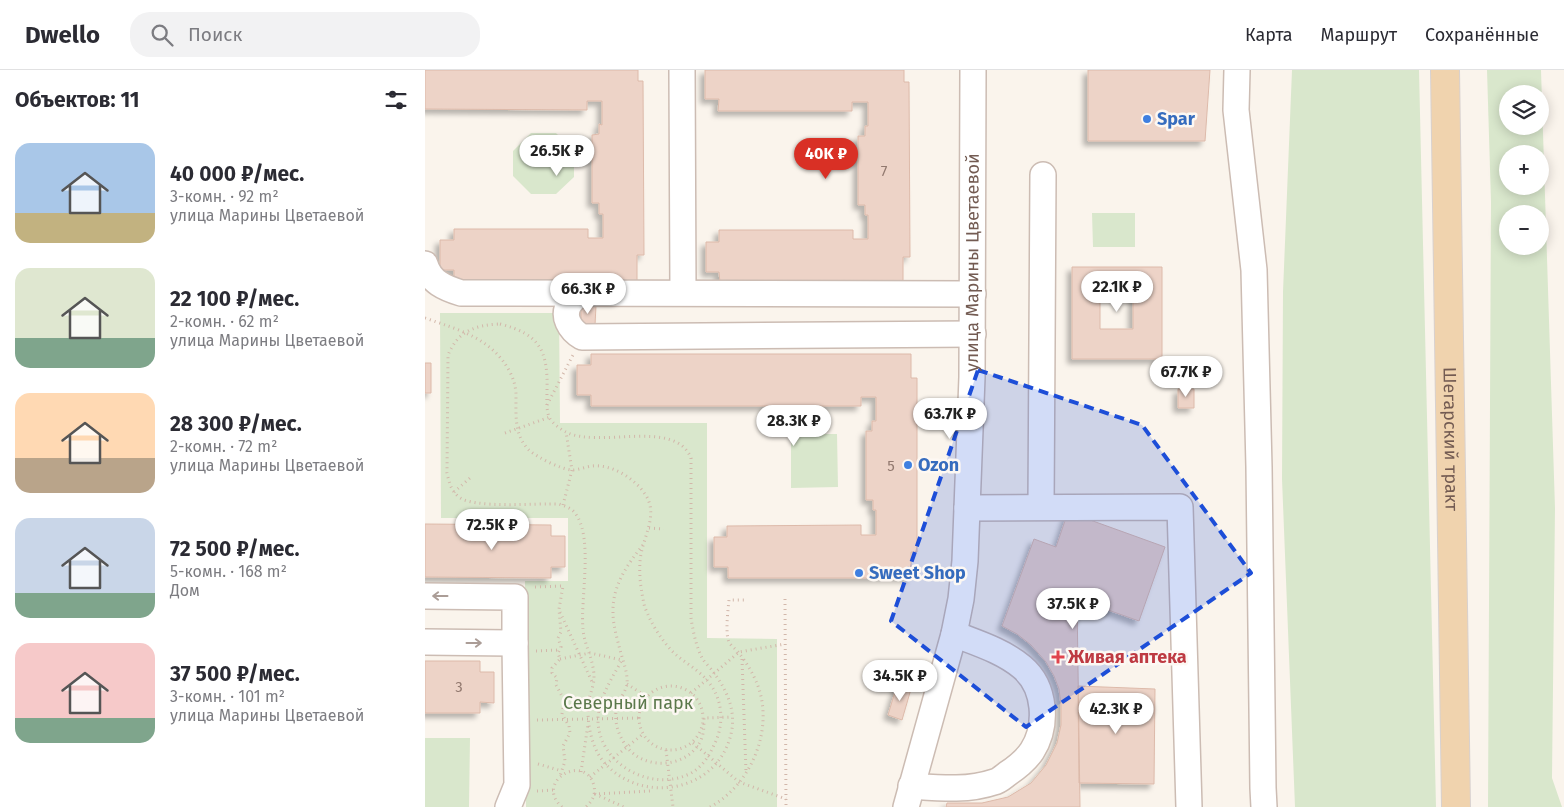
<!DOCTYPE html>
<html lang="ru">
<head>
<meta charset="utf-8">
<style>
  :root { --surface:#fff; --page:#f2f2f3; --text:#2b2b33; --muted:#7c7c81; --line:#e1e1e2; --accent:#d93025 }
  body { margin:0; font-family:"Fira Sans",sans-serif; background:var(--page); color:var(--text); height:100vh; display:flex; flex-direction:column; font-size:19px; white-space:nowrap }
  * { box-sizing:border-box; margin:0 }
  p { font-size:16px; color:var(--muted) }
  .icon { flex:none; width:28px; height:28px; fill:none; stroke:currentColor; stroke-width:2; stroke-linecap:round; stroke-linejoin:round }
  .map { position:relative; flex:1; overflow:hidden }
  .details { display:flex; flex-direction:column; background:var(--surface); width:425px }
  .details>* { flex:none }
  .tools { position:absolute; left:1074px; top:15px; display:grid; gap:10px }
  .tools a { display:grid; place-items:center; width:50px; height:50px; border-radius:50%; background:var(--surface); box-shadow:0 2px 12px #0003; font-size:25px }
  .price { position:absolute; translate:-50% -42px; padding:0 11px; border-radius:18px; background:#fff; color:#222; font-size:16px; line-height:32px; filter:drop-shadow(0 1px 2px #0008) }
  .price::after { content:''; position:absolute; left:50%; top:30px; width:15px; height:11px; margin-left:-8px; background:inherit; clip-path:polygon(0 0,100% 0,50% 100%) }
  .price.current { background:var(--accent); color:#fff }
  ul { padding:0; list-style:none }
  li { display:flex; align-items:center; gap:15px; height:125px; padding:0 15px }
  li span { display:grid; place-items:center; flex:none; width:140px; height:100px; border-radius:15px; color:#555 }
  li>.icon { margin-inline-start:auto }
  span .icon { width:60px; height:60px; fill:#fffc; stroke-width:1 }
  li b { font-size:21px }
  h2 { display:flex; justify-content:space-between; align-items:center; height:60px; padding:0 15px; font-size:21px }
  header { display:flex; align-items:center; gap:30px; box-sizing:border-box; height:70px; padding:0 25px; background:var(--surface); border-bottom:1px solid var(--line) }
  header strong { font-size:24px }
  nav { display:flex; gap:28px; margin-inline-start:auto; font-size:18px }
  .search { width:350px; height:45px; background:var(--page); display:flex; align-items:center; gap:12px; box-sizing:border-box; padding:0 18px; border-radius:20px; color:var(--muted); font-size:19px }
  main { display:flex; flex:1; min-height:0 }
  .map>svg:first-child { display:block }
  .green { fill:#d9e7cc; fill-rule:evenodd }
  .building { fill:#edd3c7; stroke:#ddbaaa; fill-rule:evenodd; filter:url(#shadow) }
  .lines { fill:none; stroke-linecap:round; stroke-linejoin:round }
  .minor-casing { stroke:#ccbcb3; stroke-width:28 }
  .major-casing { stroke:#d8d1cf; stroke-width:30 }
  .path { stroke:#d2b7aa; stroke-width:3; stroke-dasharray:1 4; stroke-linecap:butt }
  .minor { stroke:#fff; stroke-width:25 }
  .major { stroke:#f0d3ae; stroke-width:28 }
  .oneway { stroke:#ab9d97 }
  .marked { fill:#1d4ed8; fill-opacity:0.2; stroke:#1d4ed8; stroke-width:4; stroke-dasharray:10 6; stroke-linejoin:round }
  .shop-dot { fill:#3f7fe0; stroke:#fdf8f3; stroke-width:2 }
  .health-dot { fill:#e0444e; stroke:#fdf8f3; stroke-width:2 }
  .labels { text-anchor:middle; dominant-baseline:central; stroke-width:5; stroke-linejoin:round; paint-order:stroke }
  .number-label { font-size:15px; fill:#92796f }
  .shop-label { font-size:18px; font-weight:bold; fill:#366cbe; stroke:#fdf8f3; text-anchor:start }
  .street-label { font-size:18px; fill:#735b52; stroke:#fdf8f3 }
  .health-label { font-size:18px; font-weight:bold; fill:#be3a42; stroke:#fdf8f3; text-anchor:start }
  .park-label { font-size:18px; fill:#5b784b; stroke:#fdf8f3 }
</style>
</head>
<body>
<header>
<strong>Dwello</strong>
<div class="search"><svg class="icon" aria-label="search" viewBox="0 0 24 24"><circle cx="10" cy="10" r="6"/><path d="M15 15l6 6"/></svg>Поиск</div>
<nav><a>Карта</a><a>Маршрут</a><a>Сохранённые</a></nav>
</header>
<main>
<section class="details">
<h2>Объектов: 11<svg class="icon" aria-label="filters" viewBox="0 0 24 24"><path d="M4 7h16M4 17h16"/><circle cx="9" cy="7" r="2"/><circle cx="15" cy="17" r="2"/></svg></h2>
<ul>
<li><span style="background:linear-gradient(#a9c7e8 70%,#c2b280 0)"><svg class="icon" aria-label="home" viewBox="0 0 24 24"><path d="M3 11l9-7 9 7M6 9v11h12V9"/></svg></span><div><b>40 000 ₽/мес.</b><p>3-комн. · 92 m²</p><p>улица Марины Цветаевой</p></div></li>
<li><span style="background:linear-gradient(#dfe7d0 70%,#7fa58c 0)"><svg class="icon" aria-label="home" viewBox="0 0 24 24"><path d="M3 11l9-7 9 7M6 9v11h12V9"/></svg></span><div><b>22 100 ₽/мес.</b><p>2-комн. · 62 m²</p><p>улица Марины Цветаевой</p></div></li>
<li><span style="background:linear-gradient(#ffd9b3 65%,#b9a48a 0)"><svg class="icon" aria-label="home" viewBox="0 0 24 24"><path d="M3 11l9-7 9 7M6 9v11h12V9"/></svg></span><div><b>28 300 ₽/мес.</b><p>2-комн. · 72 m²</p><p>улица Марины Цветаевой</p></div></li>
<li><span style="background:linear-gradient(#c9d6e8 75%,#7fa58c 0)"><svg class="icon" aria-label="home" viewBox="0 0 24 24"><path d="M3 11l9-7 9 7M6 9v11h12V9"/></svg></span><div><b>72 500 ₽/мес.</b><p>5-комн. · 168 m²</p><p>Дом</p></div></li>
<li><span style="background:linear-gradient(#f6c9c9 75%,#7fa58c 0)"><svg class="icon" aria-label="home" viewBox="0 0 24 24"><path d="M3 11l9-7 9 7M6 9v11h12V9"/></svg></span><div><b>37 500 ₽/мес.</b><p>3-комн. · 101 m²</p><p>улица Марины Цветаевой</p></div></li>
</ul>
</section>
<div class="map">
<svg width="1139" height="737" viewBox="0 0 1139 737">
  <defs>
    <filter id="shadow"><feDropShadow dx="-4.5" dy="4.5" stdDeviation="2.5" flood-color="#0004"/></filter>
  </defs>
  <rect width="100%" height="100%" fill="#faf4ec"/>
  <path class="green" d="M867,0H994L1011,737H870L857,409L858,222Z
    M1062,0H1116L1130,438L1127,708L1137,737H1063L1066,132ZM1082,24H1115V56H1082ZM1082,84H1115V116H1082ZM1082,144H1115V176H1082Z
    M106,63H131L149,81V107L131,124H106L88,106V81Z
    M667,143H710V177H668Z
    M15,243H134L135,353H282V568L352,569V737H101L100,511H143V448H16Z
    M366,364H412L413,417L366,418Z
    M0,668H45L44,737H0Z"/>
  <path class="building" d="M0,0H213V11H218L219,185H212V211H29V200H15V170H29V159H163V168H178V144H174V133H167V65L174,64V54L177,55V31H162V40L0,39Z
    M280,0H479V12H484L485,187H478V213H295L294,202H281V172H294V160H428V169H443V145H440V135H433V66H440V56H443V32H427V41H293L294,29H280Z
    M663,0H785L780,71H663Z
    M647,197H737V289H647ZM675,223H708V259H675Z
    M156,236H171L170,255H156Z
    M166,284H486V308H492V482H486V508H303V497H289V467H302V456L436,455V465H451V440H448V430H441V361H447V351H451V327H436V336H166V325H152V295H166Z
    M0,293H6V323H0Z
    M753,319H769V338H753Z
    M643,442L740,477L714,551L652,529L655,737H521L522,733H557L583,727L606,713L621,695L632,673L636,655V635L634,619L629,606L621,592L606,575L592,564L577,556L609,469L631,477Z
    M0,454L126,455V466H140V497H126V508L0,507Z
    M0,591H55V602H69V633L55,632V643H0Z
    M472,615L486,619L477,650L463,645Z
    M653,616L730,619L729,714L654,713Z"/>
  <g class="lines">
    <g class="minor-casing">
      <g id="minor">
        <path d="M257,0L258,222"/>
        <path d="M812,0L811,40L829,200L834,397L838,718L839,737"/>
        <path d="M0,194C5,212 20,218 36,223L548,224"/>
        <path d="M157,222C153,225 148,229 145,233C136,246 145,260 157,267L548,264"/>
        <path d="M616,437L618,105"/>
        <path d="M542,438L755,437L764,737"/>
        <path d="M0,526L90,527V573L0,572"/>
        <path d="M486,716C514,718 543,721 569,712C574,711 578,707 582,704C591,698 601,690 607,681C623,656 621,617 597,597C578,581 552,573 529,564"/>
        <path d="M83,737L92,715L90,573"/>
        <path id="s1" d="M481,737L529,564L536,529L540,491L547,307L548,0"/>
      </g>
    </g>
    <g class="major-casing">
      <g id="major">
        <path id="s2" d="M1020,0L1031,737"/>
      </g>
    </g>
    <path class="path" d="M0,248C34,260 67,268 85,302C89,310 91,318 91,326C91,346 89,366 105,381C114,388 135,399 147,400C153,400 160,397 167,396C187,394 209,408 220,424C235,446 216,469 215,492C214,506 216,520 219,534C220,539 223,544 225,549C231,561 239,573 249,583C259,592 272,599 281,609C298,627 300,654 289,675C283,688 275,700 262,705C222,722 171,691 173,647C175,626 187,608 197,590
      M75,254C115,264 123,281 122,320C122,329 121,339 124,347C127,353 135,359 141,362C174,379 250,348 266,388V548C268,561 271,576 277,588C280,593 286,598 289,603C301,619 310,638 307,659C296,725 210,737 175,687C165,671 161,648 164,629C166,621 169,615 169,607C169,590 159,575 158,559C155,529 169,467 150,443C146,438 140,436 134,434C113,433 48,439 34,427C26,421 24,412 22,403L23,285C33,261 50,255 75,254Z
      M122,335L148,285
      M80,363L125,347
      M29,422L45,408
      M138,435L147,400L141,362
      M224,458L239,459
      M218,475C202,495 187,516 188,543C188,555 192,568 195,580C198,591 203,603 202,614C201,620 197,626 194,631C187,647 192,664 202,677C220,701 263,698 276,670C279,663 279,656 279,648L307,647
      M110,517L138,516L134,539L136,562L133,568L136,577L133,583L135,589L127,598V603L132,608L131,615L139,630L137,644L144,656L145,663L138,676L140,691L135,706
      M360,529L361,737
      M135,542L168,614
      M111,581L134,580
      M135,589L165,583L197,590
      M317,589L321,702
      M202,614L222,627
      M214 648a32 32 0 1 1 64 0a32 32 0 1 1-64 0Z
      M266,623L314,582L360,574
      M112,650L214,648
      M268,673L314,712L361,729
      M241,680L248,737
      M113,694L137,701
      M156,702L163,654
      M165,707L218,664
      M112,721L129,720
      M169,724L226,721
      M170,724L199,737
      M137,737C108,711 161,682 169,716C171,725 167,731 161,737
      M285,737C326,715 349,660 333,616C329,605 321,592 314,583C311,579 306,576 304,572C300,563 303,540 304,530H320"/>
    <use href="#minor" class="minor"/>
    <use href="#major" class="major"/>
  </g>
  <defs><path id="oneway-shaft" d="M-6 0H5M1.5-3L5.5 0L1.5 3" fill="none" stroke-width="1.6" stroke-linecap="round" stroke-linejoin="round" transform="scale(1.25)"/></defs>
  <g class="oneway">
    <use href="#oneway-shaft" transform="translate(15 526) rotate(-180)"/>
    <use href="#oneway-shaft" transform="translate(49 573)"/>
  </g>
  <path class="marked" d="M553,300L717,355L826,503L601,657L466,551Z"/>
  <g class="shop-dot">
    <circle cx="722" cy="49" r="5"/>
    <circle cx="483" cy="395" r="5"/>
    <circle cx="434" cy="503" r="5"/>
  </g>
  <path class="health-dot" d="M630.5 579.5h5v5h5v5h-5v5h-5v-5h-5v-5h5z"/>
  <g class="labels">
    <g class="number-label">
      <text x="459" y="101">7</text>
      <text x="466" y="396">5</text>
      <text x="34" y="617">3</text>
    </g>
    <g class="shop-label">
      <text x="732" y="49">Spar</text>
      <text x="493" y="395">Ozon</text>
      <text x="444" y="503">Sweet Shop</text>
    </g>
    <g class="street-label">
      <text stroke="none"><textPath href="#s1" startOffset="552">улица Марины Цветаевой</textPath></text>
      <text stroke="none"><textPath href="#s2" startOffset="369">Шегарский тракт</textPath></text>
    </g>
    <g class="health-label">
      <text x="643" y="587">Живая аптека</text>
    </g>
    <g class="park-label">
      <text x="203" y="633">Северный парк</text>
    </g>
  </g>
</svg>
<div class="tools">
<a><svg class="icon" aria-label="layers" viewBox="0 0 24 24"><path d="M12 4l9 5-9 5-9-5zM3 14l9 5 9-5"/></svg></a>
<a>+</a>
<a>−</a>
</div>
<b class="price" style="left:132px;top:107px">26.5K ₽</b>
<b class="price current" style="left:401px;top:110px">40K ₽</b>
<b class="price" style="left:692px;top:243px">22.1K ₽</b>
<b class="price" style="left:163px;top:245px">66.3K ₽</b>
<b class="price" style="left:761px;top:328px">67.7K ₽</b>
<b class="price" style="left:525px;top:370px">63.7K ₽</b>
<b class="price" style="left:369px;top:377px">28.3K ₽</b>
<b class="price" style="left:67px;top:481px">72.5K ₽</b>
<b class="price" style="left:648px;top:560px">37.5K ₽</b>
<b class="price" style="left:475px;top:632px">34.5K ₽</b>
<b class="price" style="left:691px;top:665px">42.3K ₽</b>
</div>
</main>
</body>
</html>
